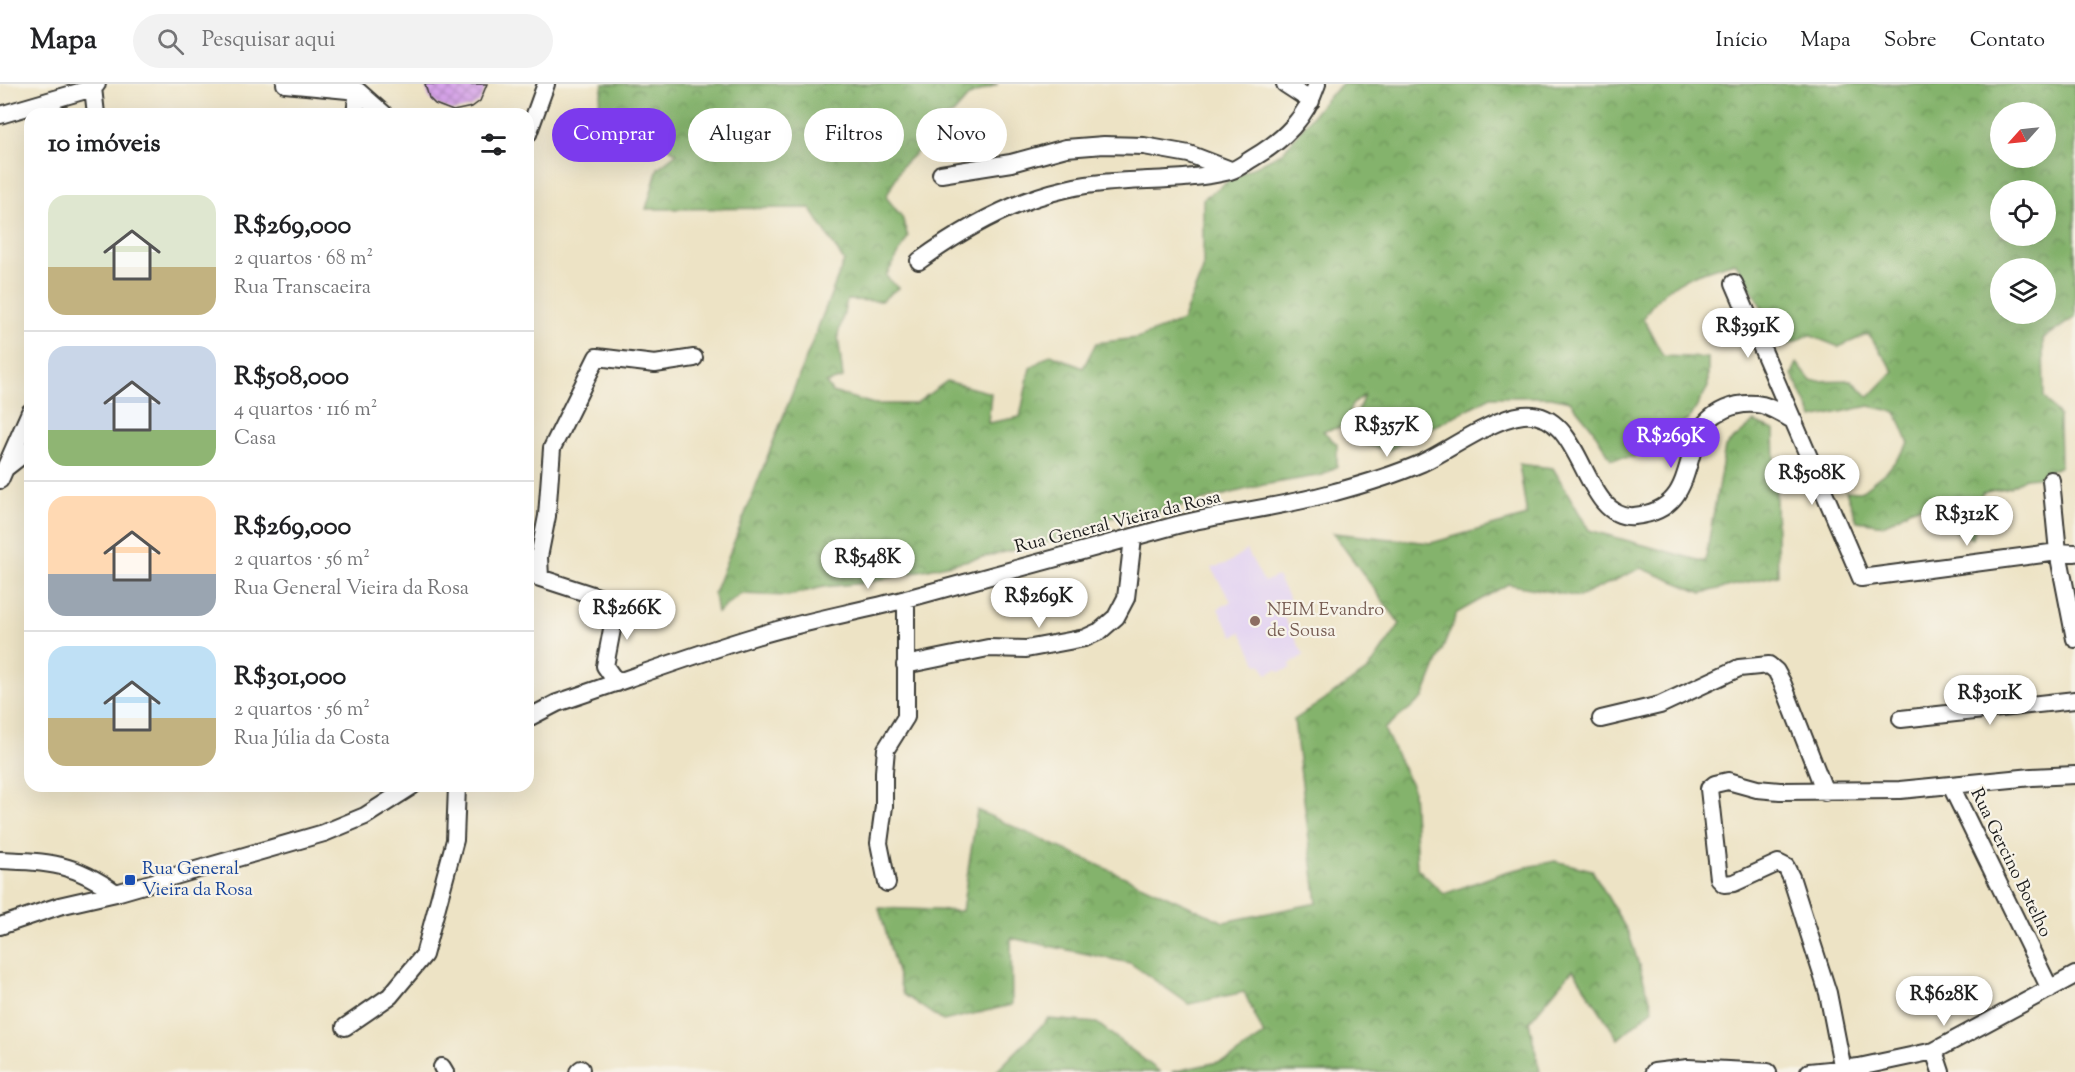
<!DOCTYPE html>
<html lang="pt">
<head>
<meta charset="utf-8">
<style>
  :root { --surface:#fff; --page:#f2f2f2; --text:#202124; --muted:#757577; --line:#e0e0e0; --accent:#7c3aed }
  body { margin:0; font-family:"Sorts Mill Goudy",serif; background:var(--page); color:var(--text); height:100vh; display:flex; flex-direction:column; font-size:22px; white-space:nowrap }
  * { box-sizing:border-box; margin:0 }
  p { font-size:20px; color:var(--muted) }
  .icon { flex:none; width:33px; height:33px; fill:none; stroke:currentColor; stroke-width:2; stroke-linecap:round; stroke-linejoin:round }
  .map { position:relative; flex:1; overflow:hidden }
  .drawer { position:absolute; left:24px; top:24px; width:510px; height:684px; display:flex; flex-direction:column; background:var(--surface); border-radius:18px; box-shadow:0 6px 24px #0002 }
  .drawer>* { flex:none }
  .top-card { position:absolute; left:552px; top:24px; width:570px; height:54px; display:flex; gap:12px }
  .needle { width:39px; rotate:243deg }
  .controls { position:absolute; left:1990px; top:18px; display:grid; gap:12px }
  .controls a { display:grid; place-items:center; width:66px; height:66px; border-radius:50%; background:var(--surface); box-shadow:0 6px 24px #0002; font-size:30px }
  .price { position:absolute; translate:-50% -51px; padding:0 14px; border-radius:21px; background:#fff; color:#222; font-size:20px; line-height:39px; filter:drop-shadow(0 2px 3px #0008) }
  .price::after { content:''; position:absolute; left:50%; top:36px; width:18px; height:14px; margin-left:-9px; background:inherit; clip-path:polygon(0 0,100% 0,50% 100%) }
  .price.active { background:var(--accent); color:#fff }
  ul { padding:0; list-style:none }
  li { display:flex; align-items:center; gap:18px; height:150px; padding:0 24px }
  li+li { border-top:2px solid var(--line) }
  li span { display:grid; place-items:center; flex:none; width:168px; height:120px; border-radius:18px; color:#555 }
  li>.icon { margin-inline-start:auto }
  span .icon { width:72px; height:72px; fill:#fffc; stroke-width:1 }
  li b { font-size:26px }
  h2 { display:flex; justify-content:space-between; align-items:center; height:72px; padding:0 24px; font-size:26px }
  .tag { padding:0 21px; border-radius:27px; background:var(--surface); box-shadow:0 6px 24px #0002; font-size:21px; line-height:54px }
  .tag.active { background:var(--accent); color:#fff }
  header { display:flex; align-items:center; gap:36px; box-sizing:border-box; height:84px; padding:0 30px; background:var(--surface); border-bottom:2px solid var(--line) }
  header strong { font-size:28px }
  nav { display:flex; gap:33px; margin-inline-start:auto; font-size:21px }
  .search { width:420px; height:54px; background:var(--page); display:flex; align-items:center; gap:15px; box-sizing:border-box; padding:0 21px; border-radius:33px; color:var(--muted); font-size:22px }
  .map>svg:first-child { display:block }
  .built { fill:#e3d3f2 }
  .forest { fill:url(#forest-crowns); stroke:#506844; stroke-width:1.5; fill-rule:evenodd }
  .building { fill:url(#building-cross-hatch) }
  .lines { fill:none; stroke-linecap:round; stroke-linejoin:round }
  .minor-casing { stroke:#3b3a35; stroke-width:20 }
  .minor { stroke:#fff; stroke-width:16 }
  .education-dot { fill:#8d6e63; stroke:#f7f3e8; stroke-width:2 }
  .transit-dot { fill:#1a4fb4; stroke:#f7f3e8; stroke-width:2 }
  .labels { text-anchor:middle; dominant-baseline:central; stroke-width:4.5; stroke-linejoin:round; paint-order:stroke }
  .street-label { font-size:18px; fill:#1c1c1c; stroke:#f7f3e8 }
  .education-label { font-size:18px; fill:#785e54; stroke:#f7f3e8; text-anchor:start }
  .transit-label { font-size:18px; fill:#164399; stroke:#f7f3e8; text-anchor:start }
</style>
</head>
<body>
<header>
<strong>Mapa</strong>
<div class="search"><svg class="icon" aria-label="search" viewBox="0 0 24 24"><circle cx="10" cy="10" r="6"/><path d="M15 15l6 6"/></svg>Pesquisar aqui</div>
<nav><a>Início</a><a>Mapa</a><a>Sobre</a><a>Contato</a></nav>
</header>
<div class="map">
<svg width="2075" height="988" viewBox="0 0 2075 988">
  <defs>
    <pattern id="forest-crowns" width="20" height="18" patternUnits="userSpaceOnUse" patternTransform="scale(1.5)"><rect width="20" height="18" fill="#84b36c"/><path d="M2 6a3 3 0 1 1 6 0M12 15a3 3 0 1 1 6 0" fill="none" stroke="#6b9158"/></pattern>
    <pattern id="building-cross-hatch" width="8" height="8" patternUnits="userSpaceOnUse" patternTransform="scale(1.5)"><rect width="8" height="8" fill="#d6a3e8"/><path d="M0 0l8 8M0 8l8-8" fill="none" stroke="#b78cc6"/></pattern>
  </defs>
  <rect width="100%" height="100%" fill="#f7f3e8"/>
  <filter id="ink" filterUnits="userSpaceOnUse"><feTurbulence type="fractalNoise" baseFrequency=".0167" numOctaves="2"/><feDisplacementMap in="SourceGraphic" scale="12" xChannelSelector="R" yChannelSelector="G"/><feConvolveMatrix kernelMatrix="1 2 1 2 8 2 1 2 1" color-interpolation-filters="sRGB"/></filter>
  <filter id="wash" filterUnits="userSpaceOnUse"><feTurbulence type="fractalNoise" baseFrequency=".008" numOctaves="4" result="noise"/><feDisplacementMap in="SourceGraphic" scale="24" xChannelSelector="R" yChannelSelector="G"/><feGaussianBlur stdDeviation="1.35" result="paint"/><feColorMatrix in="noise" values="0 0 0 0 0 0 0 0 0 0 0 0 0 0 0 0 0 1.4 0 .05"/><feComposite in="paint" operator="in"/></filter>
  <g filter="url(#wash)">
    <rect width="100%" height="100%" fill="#ede3c5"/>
    <path class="built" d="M1247,466L1264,498L1277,492L1292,520L1280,526L1304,571L1290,580L1291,584L1279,588L1277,585L1267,590L1261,580L1258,581L1241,548L1233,552L1218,525L1231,517L1211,484L1228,479Z"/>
    <path class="forest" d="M603,0H998L969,12L953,30L925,39L922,63L902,82L886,113L902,133L908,153L886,192L898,204L881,217L847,216L838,251L843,294L826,299L832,308L874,320H915L947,297L991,309L988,339L1020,333L1030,284L1051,270L1083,284L1096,259L1137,254L1182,237L1203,185V115L1233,94L1283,68L1325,16L1342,0H2075V233L2043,255L2044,313L2059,332L2060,382L2038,393L2025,394L2010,403L1982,409L1973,455L1946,443L1941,416L1909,426L1885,441L1857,437L1846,407L1860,408L1888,386L1909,360L1896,328L1869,322L1813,334L1792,290L1797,279L1811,297L1851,296L1869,313L1894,287L1868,250L1839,263L1809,251L1785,262L1735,178C1695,190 1665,197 1643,234L1663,272L1708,274V303L1691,333L1634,373L1611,375L1592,344L1570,317L1551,313H1491L1389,366L1365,361L1351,346L1364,311L1352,321L1342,343L1323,347L1337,360V382L1323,391L1263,401L1154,429H1123L1046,459L865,499L823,503L788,512L741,510L717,529L714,509L844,177L810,124L646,125L658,84L677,69L649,52L599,36L598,24ZM2001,28H2046V74H2001ZM2001,106H2046V152H2001ZM2001,184H2046V230H2001Z
      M1754,338L1774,346L1778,491L1702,509L1641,484L1579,513L1508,500L1457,529L1423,614L1384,645L1413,705L1417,784L1444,810L1505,788L1555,777L1592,786L1629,850L1653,925L1618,955L1573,885L1529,938L1540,988H1171L1228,976L1264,951L1244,908L1189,920L1130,879L1011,854L1012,921L943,937L903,910L879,824L962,827L977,726L1224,838L1317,819L1294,636L1368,586L1400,540L1333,449L1431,459L1527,432L1519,380L1553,384L1589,446L1705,478L1725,363Z
      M1048,935L1097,939L1160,988H996Z"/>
    <g id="blocks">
      <path class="building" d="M425,0H487L480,17L472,23L453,27L435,20L429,14Z"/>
    </g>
  </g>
  <g filter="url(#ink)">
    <use href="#blocks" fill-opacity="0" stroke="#3b3a35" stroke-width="1.5"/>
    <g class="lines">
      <g class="minor-casing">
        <path id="minor" d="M285,0L358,7
          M1285,0L1311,17
          M358,7L384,30
          M50,30L55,15L93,4
          M96,30L93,4L97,0
          M355,30L358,7
          M0,31L55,15
          M528,50L546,0
          M941,90L1011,79L1066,64L1104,61L1144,62L1189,70L1228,85
          M919,177C963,145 1012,117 1066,105C1120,92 1176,100 1230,87C1238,85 1246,78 1253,74C1284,56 1306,34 1317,0
          M1734,199L1861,494L2058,468L2075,469
          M7,383L30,365
          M0,396L30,328
          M2051,396L2058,468L2075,555
          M642,531L617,519L540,494L539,473L547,432L552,364L597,273L655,280L694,274
          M905,581L988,564L1026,565L1085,554L1100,547L1116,533L1126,514L1133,454
          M617,599L605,582L617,519
          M528,634L557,619C623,597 689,572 756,552C806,537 857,528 906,515C997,491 1087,465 1177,441C1229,428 1284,423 1335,408C1365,400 1394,391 1422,379C1451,365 1491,335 1523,331C1585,324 1581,437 1634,432C1687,427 1683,388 1698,351C1709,327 1738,316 1762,321C1773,324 1784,331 1794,337
          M1601,635L1660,621L1739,584L1769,581L1776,587L1782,598L1825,708
          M1901,635L2075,616
          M1951,702L2050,905
          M0,776C50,778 74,779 116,809
          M887,799L879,759L884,722V688L886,665L906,633V515
          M0,842L59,822L116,809L324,749L365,732L412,702
          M345,943L390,912L424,871L455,756L457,702
          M1934,967L1941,988
          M442,983L445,988
          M1843,986L1828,909L1791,793L1786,783L1778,779L1734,799L1724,800L1719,795L1709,705L1715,700L1728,697L1757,705L1780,707L1900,706L2032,693L2075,691
          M578,988L581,985
          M1654,988L1688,984L1768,988
          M1809,988L1859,983L1934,967L2075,891"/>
      </g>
      <use href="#minor" class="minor"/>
    </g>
  </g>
  <circle class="education-dot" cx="1255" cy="537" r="6"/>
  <rect class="transit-dot" x="124" y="790" width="12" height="12" rx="3"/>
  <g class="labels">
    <g class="street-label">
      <text transform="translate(1118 439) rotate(-14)">Rua General Vieira da Rosa</text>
      <text transform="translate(2010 779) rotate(64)">Rua Gercino Botelho</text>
    </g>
    <g class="education-label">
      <text x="1267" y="527">NEIM Evandro<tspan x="1267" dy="21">de Sousa</tspan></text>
    </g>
    <g class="transit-label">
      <text x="142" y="786">Rua General<tspan x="142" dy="21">Vieira da Rosa</tspan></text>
    </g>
  </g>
</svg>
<div class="controls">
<a><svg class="needle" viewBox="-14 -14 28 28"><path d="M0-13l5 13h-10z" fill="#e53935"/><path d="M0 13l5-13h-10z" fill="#757577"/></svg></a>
<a><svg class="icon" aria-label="locate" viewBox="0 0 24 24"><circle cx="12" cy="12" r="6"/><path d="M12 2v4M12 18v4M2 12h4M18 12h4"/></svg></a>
<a><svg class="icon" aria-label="layers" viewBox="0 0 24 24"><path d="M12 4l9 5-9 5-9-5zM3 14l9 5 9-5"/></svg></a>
</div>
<b class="price" style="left:1748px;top:275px">R$391K</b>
<b class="price" style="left:1387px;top:374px">R$357K</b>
<b class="price active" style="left:1671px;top:385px">R$269K</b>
<b class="price" style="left:1812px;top:422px">R$508K</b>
<b class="price" style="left:1967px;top:463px">R$312K</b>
<b class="price" style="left:868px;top:506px">R$548K</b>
<b class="price" style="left:1039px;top:545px">R$269K</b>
<b class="price" style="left:627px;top:557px">R$266K</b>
<b class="price" style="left:1990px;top:642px">R$301K</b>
<b class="price" style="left:1944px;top:943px">R$628K</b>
<div class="top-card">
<a class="tag active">Comprar</a>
<a class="tag">Alugar</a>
<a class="tag">Filtros</a>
<a class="tag">Novo</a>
</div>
<section class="drawer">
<h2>10 imóveis<svg class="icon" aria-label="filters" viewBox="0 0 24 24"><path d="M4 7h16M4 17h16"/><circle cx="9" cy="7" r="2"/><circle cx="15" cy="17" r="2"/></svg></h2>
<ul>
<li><span style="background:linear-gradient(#dfe7d0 60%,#c2b280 0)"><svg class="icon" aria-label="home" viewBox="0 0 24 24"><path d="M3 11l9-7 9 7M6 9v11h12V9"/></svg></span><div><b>R$269,000</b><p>2 quartos · 68 m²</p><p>Rua Transcaeira</p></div></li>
<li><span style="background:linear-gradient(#c9d6e8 70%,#8fb573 0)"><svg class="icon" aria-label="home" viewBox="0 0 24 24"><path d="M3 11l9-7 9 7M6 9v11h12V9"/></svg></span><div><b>R$508,000</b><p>4 quartos · 116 m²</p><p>Casa</p></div></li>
<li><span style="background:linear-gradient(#ffd9b3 65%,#9aa5b1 0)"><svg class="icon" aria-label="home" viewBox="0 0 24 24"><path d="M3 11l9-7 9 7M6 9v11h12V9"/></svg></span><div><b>R$269,000</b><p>2 quartos · 56 m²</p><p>Rua General Vieira da Rosa</p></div></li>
<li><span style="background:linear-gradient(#bfe0f5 60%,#c2b280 0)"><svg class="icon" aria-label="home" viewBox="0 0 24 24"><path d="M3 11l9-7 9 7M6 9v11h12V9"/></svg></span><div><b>R$301,000</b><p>2 quartos · 56 m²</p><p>Rua Júlia da Costa</p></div></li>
</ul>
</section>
</div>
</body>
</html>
